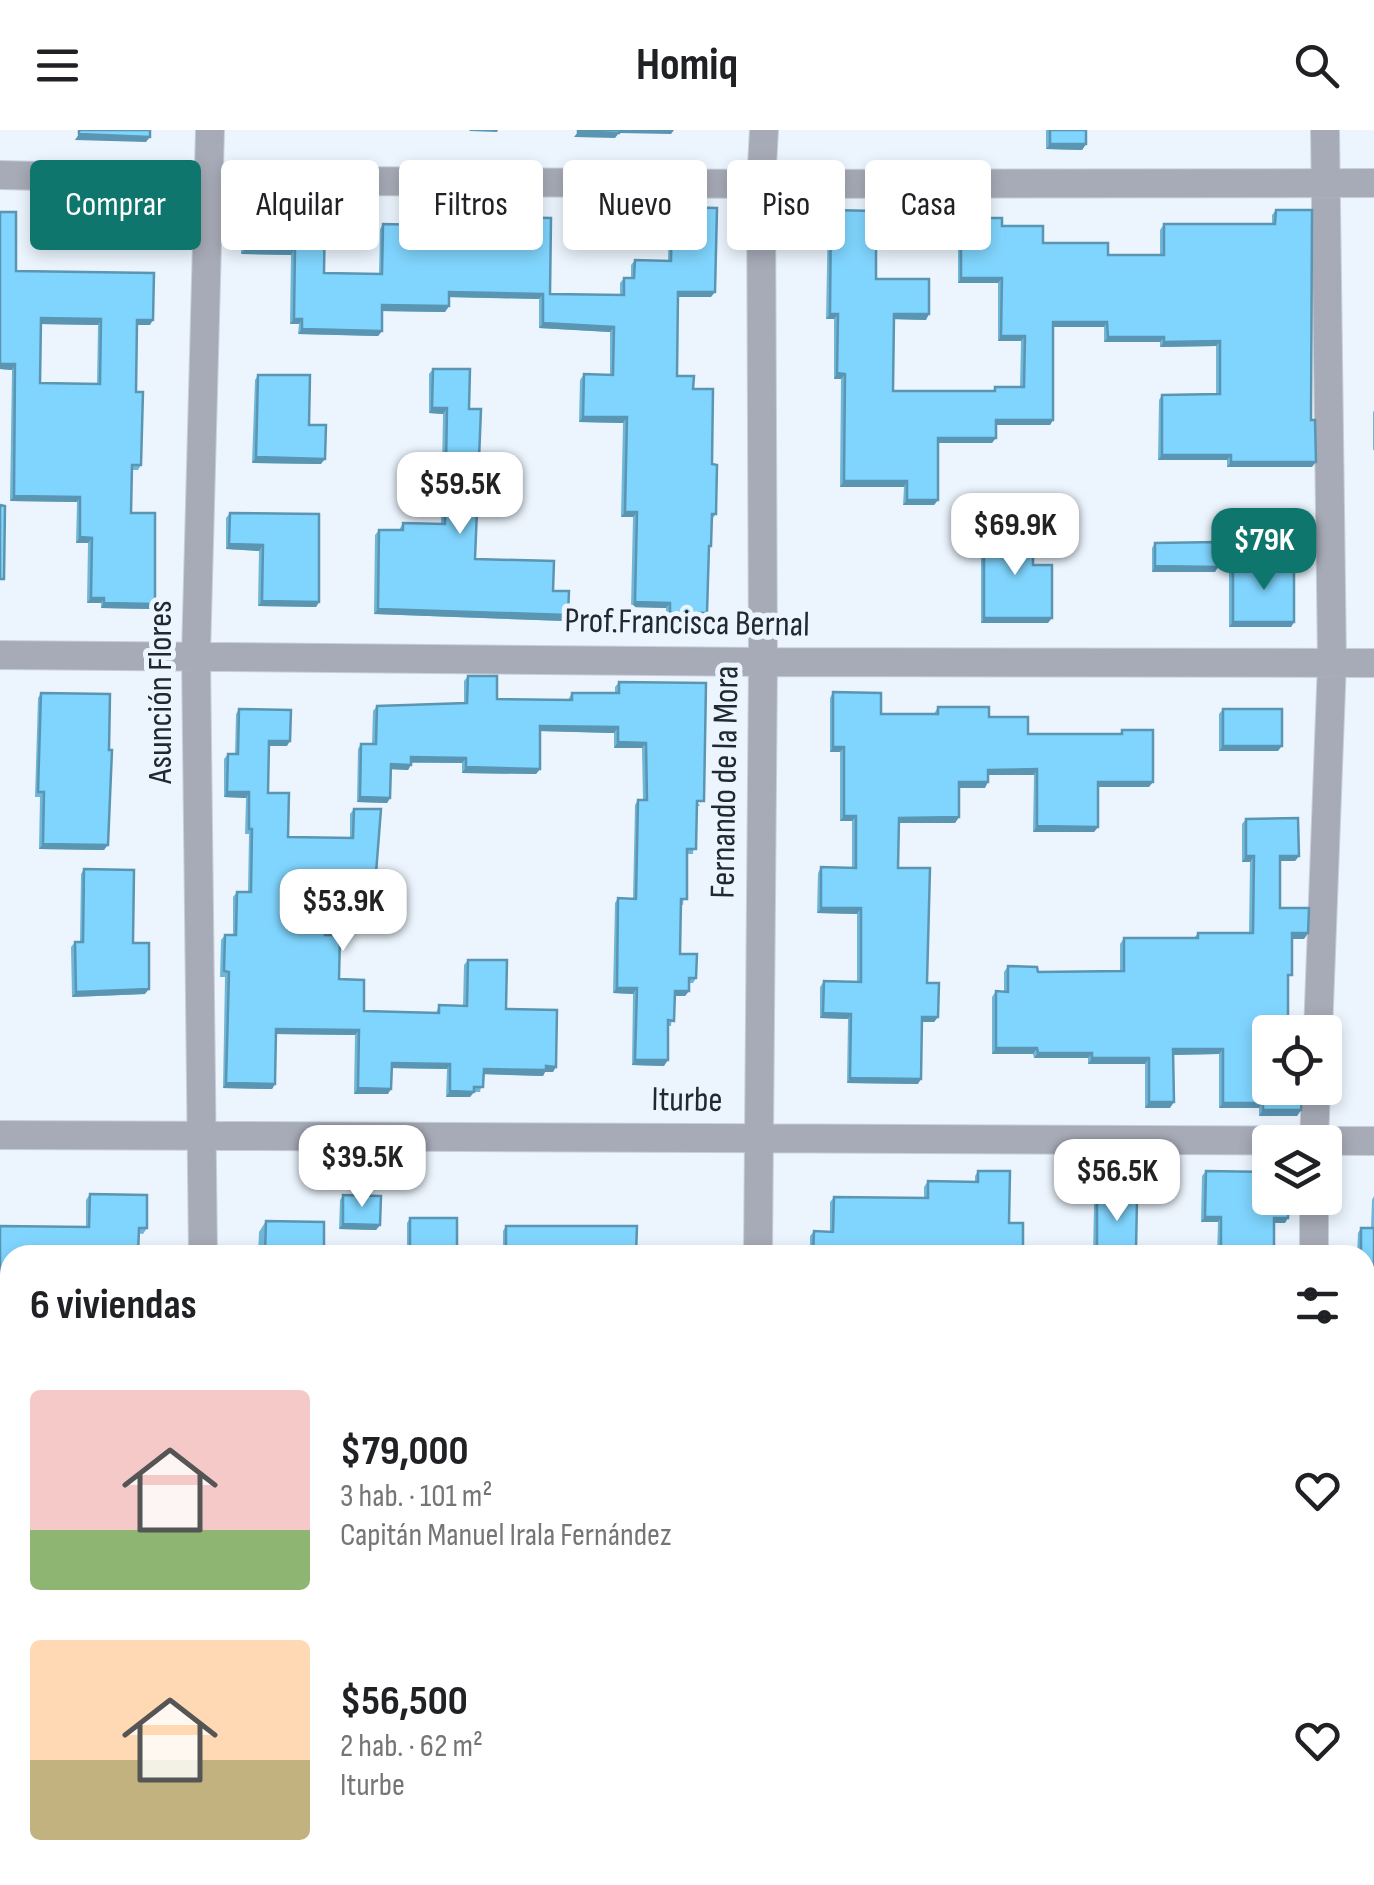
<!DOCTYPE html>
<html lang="es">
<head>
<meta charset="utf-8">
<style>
  :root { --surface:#fff; --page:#f6f6f6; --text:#202124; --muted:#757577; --accent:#0f766e }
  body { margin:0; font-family:"Sofia Sans Condensed",sans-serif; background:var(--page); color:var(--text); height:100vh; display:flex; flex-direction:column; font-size:38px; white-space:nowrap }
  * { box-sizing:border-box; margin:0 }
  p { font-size:32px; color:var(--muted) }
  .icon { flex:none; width:55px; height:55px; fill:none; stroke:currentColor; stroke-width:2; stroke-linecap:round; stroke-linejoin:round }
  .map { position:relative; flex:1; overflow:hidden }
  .sheet { position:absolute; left:0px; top:1115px; width:1375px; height:640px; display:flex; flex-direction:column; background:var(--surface); border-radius:30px 30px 0 0; box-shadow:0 5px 15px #0003 }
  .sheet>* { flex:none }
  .banner { position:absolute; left:30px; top:30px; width:1315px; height:90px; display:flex; gap:20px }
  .buttons { position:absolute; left:1252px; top:885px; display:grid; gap:20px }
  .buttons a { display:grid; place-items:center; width:90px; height:90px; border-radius:10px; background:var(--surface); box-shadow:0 5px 15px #0003; font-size:50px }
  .price { position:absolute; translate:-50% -85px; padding:0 22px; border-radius:20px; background:#fff; color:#222; font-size:32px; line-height:65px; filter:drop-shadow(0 2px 5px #0008) }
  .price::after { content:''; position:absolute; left:50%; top:60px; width:30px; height:22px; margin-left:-15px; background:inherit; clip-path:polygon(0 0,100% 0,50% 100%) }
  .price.on { background:var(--accent); color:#fff }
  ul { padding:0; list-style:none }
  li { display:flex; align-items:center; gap:30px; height:250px; padding:0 30px }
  li span { display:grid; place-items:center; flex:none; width:280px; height:200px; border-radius:10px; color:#555 }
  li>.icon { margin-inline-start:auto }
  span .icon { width:120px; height:120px; fill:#fffc; stroke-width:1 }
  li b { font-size:42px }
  h2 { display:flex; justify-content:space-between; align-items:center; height:120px; padding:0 30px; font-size:42px }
  .pill { padding:0 35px; border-radius:10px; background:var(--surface); box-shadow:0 5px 15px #0003; font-size:35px; line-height:90px }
  .pill.on { background:var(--accent); color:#fff }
  header { display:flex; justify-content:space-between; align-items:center; height:130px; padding:0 30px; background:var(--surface); font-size:45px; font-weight:700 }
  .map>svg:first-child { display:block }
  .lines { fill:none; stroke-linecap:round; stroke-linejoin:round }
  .street-casing { stroke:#c7d0d9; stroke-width:30 }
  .street { stroke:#a7abb7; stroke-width:28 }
  .wall { fill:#6eb7da; fill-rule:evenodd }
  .shaded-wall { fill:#5a95b2 }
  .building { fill:#80d5fe; stroke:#5a95b2; stroke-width:2.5; fill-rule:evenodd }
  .labels { text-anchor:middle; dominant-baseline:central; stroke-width:10; stroke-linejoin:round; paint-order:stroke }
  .street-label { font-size:35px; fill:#202830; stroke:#ecf5fe }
</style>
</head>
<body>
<header><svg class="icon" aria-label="menu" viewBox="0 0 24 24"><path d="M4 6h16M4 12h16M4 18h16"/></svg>Homiq<svg class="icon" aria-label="search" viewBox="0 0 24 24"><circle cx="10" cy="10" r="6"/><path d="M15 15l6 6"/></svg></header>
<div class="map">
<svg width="1374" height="1755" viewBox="0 0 1374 1755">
  <rect width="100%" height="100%" fill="#ecf5fe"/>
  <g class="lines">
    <g class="street-casing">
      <path id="street" d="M0,45L208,50L761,54L1374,53
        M0,525L763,532L1374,533
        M1318,902L1332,532L1325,0
        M0,1005L1374,1011
        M1314,1012L1316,958
        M1314,1068V1125
        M203,1125L196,525L210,0
        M758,1125L763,532L761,54L764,0
        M0,1478H10
        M1365,1488H1374
        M1321,1745V1755
        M204,1755V1745"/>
    </g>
    <use href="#street" class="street"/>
  </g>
  <path class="wall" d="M1046,0H1086V14L1082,20L1046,19Z
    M245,73L324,143L379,144L380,99L383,94L422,95V91L426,86L550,164L620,165V153L624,148H631V135L635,130L668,131L669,82L672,77L711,167H678L677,246L693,259L712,334L716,384L712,389L711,416L708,420L704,488L666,487V478L631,477L633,387H621L623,293L579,292L580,250L584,244L610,245V202L539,198V169L449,167V176L445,182L382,181V201L378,206L298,204L299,194H290L291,125L241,124L242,79Z
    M831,80L876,149L926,190L894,189L893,261H993L995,257H1020L1021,211H998V153H958V93L961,88L1002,96L1043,113L1108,125H1160V100L1164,94H1272V85L1276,80L1312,337H1227V330H1158L1159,270L1162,265L1216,264V216L1160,217V212H1104V197H1053V290L1050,295H996L992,313H938V370L934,375H903L904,357H840L841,249H834V189H826L828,85Z
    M0,82L16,141L150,195H137L136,262L141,335L138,340H132L131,383L151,479L101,478V473H87L88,413H76L77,372L10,371L12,240L0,239ZM41,194L98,195L97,254L40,253Z
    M433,239L469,279L475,429L553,461L565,491L374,484L375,405L379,400H399L403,393L441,394L443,284L429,283V244Z
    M258,245L309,295L321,334L252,333L255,250Z
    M1374,281V320H1373V282Z
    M230,383L319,472L316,477L258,476L259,421L226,419V388Z
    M984,401L1048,493H981V407Z
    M1155,413L1218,437L1215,442H1152V418Z
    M1233,435L1294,492L1291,497H1229V440Z
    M468,546L497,569L568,570L572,563H615V557L619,552L700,676H697L693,724H687L683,775H681L680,824L696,848L693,853H689V861L685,866H675L671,896H668L664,936L632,935L633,864L613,863L615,773L618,768L633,769L635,675L638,670H643L642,618H614V603L540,601V639L536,644L462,643V633H411L408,640L391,639L390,668L387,673L357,672L358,619L361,614H372L373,581L377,576L464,574V551Z
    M833,562L881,584H934L938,577L989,587L1028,604H1120L1122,600L1149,657H1098V697L1094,702H1033L1034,645H988L985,658H959V687L955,693H899L898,738L927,853L938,887L934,892H922L918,954L847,953L848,889L820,888V857L824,851L857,852V784L817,783L818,743L821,737H852V691H840V622H830V568Z
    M41,563L104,720L39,719L40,667H35L38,568Z
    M239,579L287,616H269L268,663L288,707L350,708V684L354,679L375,756L372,761H325V805L339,849L364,881L436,883L439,875L463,876L464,835L468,830L553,942H545L543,946L484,944L480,962H474L470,967H446L447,939L392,938L388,964H354L355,905L276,904L275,954L272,959L223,958L225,847H220L221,810L225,805H233V767L237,762H248L249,704H245L246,668L224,667V629L228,624H235L236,584Z
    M1223,579L1278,621H1219V584Z
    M1246,689L1299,726L1295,731H1280V778L1308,803L1304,809H1292L1288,851L1270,902L1301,980L1297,986H1259V978H1219V924L1173,925L1170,978H1145V934H1088V928H1034L1033,924H992V867L996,861H1004V842L1008,836L1038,842L1120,841V814L1124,808H1194L1198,803H1249L1250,732H1242V694Z
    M84,739L133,813L145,864L72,867L71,817L75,812H80L81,744Z
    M978,1041L1009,1093L1023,1125H810V1106L814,1101L830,1102V1072L834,1067L924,1068V1057L928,1051L975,1052V1046Z
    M1206,1041L1285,1093H1274V1125H1217L1218,1092H1201L1202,1046Z
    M90,1064L147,1098L143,1104L86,1097V1070Z
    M343,1065L380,1095L376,1100L339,1099L340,1070Z
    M1374,1066V1151L1365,1125H1357L1358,1103L1361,1098H1371L1372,1070Z
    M1097,1069L1136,1120L1133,1125L1093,1124L1094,1075Z
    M410,1088L457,1125H407V1093Z
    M266,1091L324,1125H258L259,1102Z
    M506,1096L636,1125H503V1101Z
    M4,1556L10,1610L0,1609V1561Z"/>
  <path class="shaded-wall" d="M470,0H498L497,2L469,1Z
    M618,0H674L671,4L619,3L615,8L574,7L578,2Z
    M79,4L150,7L146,12L75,10Z
    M1050,14H1086L1082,20L1046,19Z
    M245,119H295L291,125L241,124Z
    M961,148H1002L998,153H958Z
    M449,162L543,164L539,169L445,167Z
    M678,162H715L711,167H675Z
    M382,175L449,176L445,182L378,181Z
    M830,184H838L834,189H826Z
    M894,184H929L926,190L890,189Z
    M41,188L101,189L98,195L37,194Z
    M294,189H302L299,194H290Z
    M137,190H153L150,195H134Z
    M1053,192H1107L1104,197H1050Z
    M543,193L614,197L610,202L539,198Z
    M302,199L382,201L378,206L298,204Z
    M1001,206H1025L1021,211H998Z
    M1108,207H1164L1160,212H1104Z
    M1220,211L1216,216L1160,217L1164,212Z
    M0,234H15L12,240L0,239Z
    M837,243L845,244L841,249H834Z
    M432,278H447L443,284L429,283Z
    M583,287H627L623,293L579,292Z
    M996,290H1053L1050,295H992Z
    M938,308H996L992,313H934Z
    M1162,325H1231L1227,330H1158Z
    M256,327L325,329L321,334L252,333Z
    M1231,332H1316L1312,337H1227Z
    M844,351H907L904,357H840Z
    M14,366L80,367L77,372L10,371Z
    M907,370H938L934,375H903Z
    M625,382H637L633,387H621Z
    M80,407L92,408L88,413H76Z
    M229,414L263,415L259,421L226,419Z
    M1155,436L1218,437L1215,442H1152Z
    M91,468H104L101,473H87Z
    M262,471L319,472L316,477L258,476Z
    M635,472L670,473L666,478L631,477Z
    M104,473L155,474L151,479L101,478Z
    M378,479L568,485L565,491L374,484Z
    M670,482L707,483L704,488L666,487Z
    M984,488H1052L1048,493H981Z
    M1233,492H1294L1291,497H1229Z
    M540,596L618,597L614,603L537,601Z
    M269,611H290L287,616H266Z
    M618,612L646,613L642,618H614Z
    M1223,616H1282L1278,621H1219Z
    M833,617H844L840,622H830Z
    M411,627L466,628L462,633L408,632Z
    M391,634L411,635L408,640L387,639Z
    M466,637L540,639L536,644L462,643Z
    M1037,639L1034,645H984L988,640Z
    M959,652H988L985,658H955Z
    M1098,652H1153L1149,657H1094Z
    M227,662H249L246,668L224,667Z
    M360,667L390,668L387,673L357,672Z
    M844,686H856L852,691H840Z
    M959,687L955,693H895L899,688Z
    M1037,696L1098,697L1094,702H1033Z
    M43,714L108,715L104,720L39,719Z
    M1246,726H1254L1250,732H1242Z
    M1280,726H1299L1295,731H1276Z
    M326,755L375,756L372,761H322Z
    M821,778H861L857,784L817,783Z
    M1292,803H1308L1304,809H1288Z
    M617,858H637L633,864L613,863Z
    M149,859L145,864L72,867L76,862Z
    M675,861H689L685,866H671Z
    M823,883L851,884L848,889L820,888Z
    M922,887H938L934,892H919Z
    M276,899L359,900L355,905L273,904Z
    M996,918H1037L1033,924H992Z
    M1173,919H1223L1219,924L1169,925Z
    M1038,923H1092L1088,928H1034Z
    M1092,928H1149L1145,934H1088Z
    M635,930H668L664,936L632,935Z
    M392,933L450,934L447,939L388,938Z
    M546,936L556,937L553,942H545L543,946L480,944L484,939Z
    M850,948L921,949L918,954L847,953Z
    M226,953L275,954L272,959L223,958Z
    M358,958L391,959L388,964H354Z
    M450,961L474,962L470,967H446Z
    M1149,972H1174L1170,978H1145Z
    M1223,973H1263L1259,978H1219Z
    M1263,980H1301L1297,986H1259Z
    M1205,1087H1221L1218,1092H1201Z
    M1274,1088H1288L1285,1093H1271Z
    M343,1094L380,1095L376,1100L339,1099Z
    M1097,1119L1136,1120L1133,1125L1093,1124Z
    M0,1139H10V1145H0Z
    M1365,1146H1374V1151H1365Z
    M5,1438H10V1444H1Z
    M3,1604H10V1610L0,1609Z
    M0,1689L10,1690L5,1699H0Z
    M1214,1746L1237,1747L1234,1752L1211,1751Z"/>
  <path class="building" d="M79,0H150V7L79,4Z
    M578,0H619V3L578,2Z
    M1050,0H1086V14H1050Z
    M245,73L325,75L324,143L382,144L383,94L426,95V86L551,88L550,164L624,165V148H634L635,130L671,131L672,77L717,78L715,162H678L677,246H694L693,259H713L712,334L717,335L716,384H712L711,416H709L707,483L670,482V473L635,472L637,382H625L627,287H583L584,244L613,245L614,197L543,193V164L449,162V176L382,175V201L302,199V189H294L295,119H245Z
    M831,80L876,81V149H929V184H894L893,261H995V257H1024L1025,206H1001L1002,148H961V88H1002V96H1043V113H1108V125H1164V94H1275L1276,80H1312L1311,290H1315L1316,332H1231V325H1162V265L1220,264V211L1164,212V207H1108L1107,192H1053V290H996V308H938V370H907V351H844L845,244L837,243L838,184H830Z
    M0,82H16V141L154,143L153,190H137L136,262H143L141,335H132L131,383H155V474L104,473V468H91L92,408L80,407V367L14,366L15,234H0ZM41,188L101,189L100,254L40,253Z
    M433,239H470L469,279H481L475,429L554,431L553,461H569L568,485L378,479L379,400H403V393L445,394L447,278H432Z
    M258,245H310L309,295H326L325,329L256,327Z
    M0,375L5,376L4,449H0Z
    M230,383L319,384V472L262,471L263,415L229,414Z
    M984,401H1033V435H1052V488H984Z
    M1218,412V437L1155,436V413Z
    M1233,435H1294V492H1233Z
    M468,546H497V569L572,570V563H619V552L706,553L704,671H697L696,719H687V769H681L680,824H697L696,848H689V861H675L674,891L668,890V930H635L637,858H617L618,768L636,769L638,670H647L646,613L618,612V597L540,596V639L466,637V628L411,627V635L391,634L390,668L360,667L361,614H376L377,576L467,573Z
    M833,562L881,563V584H938V577H989V587H1028V604H1122V600H1153V652H1098V697L1037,696V639L988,640V652H959V687L899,688L898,738H930L927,853H939L938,887H922L921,949L850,948L851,884L823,883L824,851L861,852V778H821V737L856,738V686H844V617H833Z
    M41,563L110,564L109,620H112L108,715L43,714L44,662H38Z
    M239,579L291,580L290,611H269L268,663H289L288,707L353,708L354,679H381L375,756L326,755L325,805H340L339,849L364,850V881L439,883V875L467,876L468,830H507L506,879L557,880L556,937L546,936V940L484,939L483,957H474V962L450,961V934L392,933L391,959L358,958L359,900L276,899L275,954L226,953L229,842L224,841L225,805H236L237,762H251L252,699H249V662H227L228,624H238Z
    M1223,579H1282V616H1223Z
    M1298,688L1299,726H1280V778H1309L1308,803H1292V845H1288V902H1270V958H1302L1301,980H1263V973H1223V919H1173L1174,972H1149V928H1092V923H1038L1037,918H996V861L1008,862V836L1037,837L1038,842L1124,841V808H1198V803H1253L1254,726H1246V689Z
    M84,739L134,740L133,813H149V859L76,862L75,812H83Z
    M978,1041H1010L1009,1093H1023V1125H813L814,1101L833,1102L834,1067L928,1068V1051L978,1052Z
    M1206,1041L1270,1042V1068H1289L1288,1088H1274V1125H1221V1087H1205Z
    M90,1064L147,1065V1098H139L138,1125H10V1139H0V1096L89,1097Z
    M343,1065L381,1066L380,1095L343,1094Z
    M1097,1069L1137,1070L1136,1120L1097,1119Z
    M410,1088H457V1125H410Z
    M266,1091L324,1092V1125H265Z
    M506,1096H637L636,1125H506Z
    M1361,1098H1374V1146H1365V1125H1361Z
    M0,1244H10V1438H5V1433L0,1432Z
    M4,1556H10V1604H3Z
    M0,1612H10V1690L0,1689Z
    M77,1745H146V1755H59V1747H77Z
    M1214,1745H1297V1755H1237V1747Z"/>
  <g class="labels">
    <g class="street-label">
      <text transform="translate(687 493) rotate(1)">Prof.Francisca Bernal</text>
      <text transform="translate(160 562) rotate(-90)">Asunción Flores</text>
      <text transform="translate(725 652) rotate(-89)">Fernando de la Mora</text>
      <text transform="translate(687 970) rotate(1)">Iturbe</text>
    </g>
  </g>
</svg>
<div class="buttons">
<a><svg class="icon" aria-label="locate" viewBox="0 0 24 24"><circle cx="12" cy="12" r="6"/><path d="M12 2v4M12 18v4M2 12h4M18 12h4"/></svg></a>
<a><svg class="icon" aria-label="layers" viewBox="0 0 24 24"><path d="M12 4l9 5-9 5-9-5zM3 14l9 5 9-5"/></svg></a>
</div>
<b class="price" style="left:460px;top:407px">$59.5K</b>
<b class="price" style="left:1015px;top:448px">$69.9K</b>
<b class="price on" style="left:1264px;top:463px">$79K</b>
<b class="price" style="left:343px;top:824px">$53.9K</b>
<b class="price" style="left:362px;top:1080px">$39.5K</b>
<b class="price" style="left:1117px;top:1094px">$56.5K</b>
<div class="banner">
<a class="pill on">Comprar</a>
<a class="pill">Alquilar</a>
<a class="pill">Filtros</a>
<a class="pill">Nuevo</a>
<a class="pill">Piso</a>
<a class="pill">Casa</a>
</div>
<section class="sheet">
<h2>6 viviendas<svg class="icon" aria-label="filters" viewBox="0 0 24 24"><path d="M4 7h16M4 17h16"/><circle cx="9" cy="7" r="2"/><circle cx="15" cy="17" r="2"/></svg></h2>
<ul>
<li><span style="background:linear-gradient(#f6c9c9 70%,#8fb573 0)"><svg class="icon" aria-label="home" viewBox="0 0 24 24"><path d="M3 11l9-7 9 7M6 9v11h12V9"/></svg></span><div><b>$79,000</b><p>3 hab. · 101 m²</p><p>Capitán Manuel Irala Fernández</p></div><svg class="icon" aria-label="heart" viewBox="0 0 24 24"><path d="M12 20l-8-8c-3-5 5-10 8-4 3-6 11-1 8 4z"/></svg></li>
<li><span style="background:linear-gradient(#ffd9b3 60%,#c2b280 0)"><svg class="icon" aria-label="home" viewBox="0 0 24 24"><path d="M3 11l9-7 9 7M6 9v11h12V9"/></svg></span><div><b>$56,500</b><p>2 hab. · 62 m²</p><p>Iturbe</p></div><svg class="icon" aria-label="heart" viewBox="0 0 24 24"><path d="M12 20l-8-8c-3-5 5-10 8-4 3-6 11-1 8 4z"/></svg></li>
</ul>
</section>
</div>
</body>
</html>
